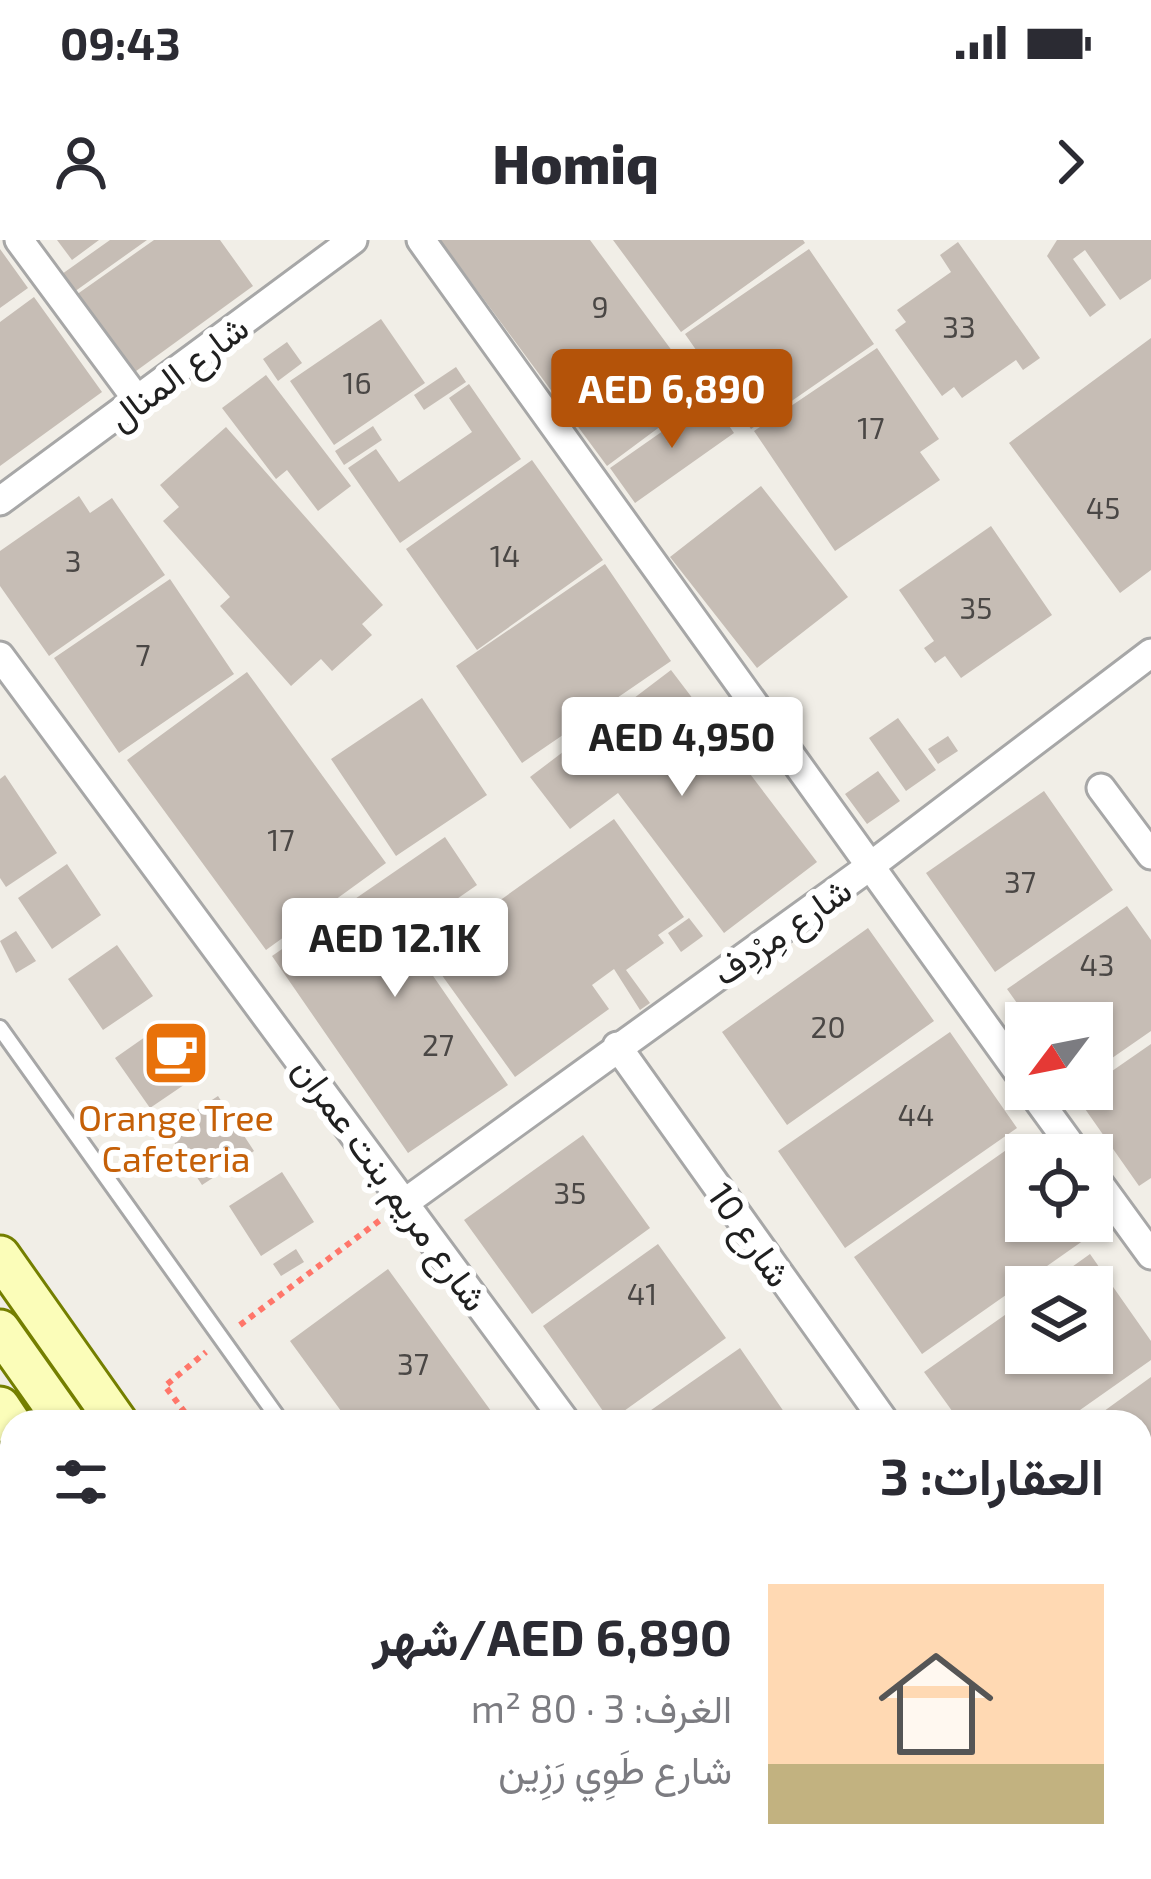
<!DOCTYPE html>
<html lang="ar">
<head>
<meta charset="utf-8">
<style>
  :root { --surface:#fff; --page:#f7f7f7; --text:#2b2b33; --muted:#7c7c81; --accent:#b45309 }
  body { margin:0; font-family:"Exo 2",Vazirmatn,sans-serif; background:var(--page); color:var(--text); direction:rtl; height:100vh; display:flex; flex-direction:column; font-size:45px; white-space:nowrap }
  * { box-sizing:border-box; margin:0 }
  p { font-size:39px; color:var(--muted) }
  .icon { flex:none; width:66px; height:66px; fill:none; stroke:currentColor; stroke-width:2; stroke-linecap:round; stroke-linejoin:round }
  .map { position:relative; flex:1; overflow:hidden; direction:ltr }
  .side { position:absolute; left:0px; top:1170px; width:1152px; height:471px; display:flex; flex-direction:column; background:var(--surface); border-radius:36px 36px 0 0; box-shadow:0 3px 9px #0004; direction:rtl }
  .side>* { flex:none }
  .needle { width:78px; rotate:238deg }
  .fabs { position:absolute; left:1005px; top:762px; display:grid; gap:24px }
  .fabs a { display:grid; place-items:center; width:108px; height:108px; border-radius:0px; background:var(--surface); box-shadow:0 3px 9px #0004; font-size:60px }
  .price { position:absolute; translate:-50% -102px; padding:0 27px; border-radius:12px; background:#fff; color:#222; font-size:39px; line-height:78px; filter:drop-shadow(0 3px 6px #0008) }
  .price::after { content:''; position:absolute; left:50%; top:72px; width:36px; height:27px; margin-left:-18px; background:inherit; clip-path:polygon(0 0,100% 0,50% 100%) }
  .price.active { background:var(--accent); color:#fff }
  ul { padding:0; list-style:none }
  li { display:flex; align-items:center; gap:36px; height:300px; padding:0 48px }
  li span { display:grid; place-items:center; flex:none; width:336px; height:240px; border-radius:0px; color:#555 }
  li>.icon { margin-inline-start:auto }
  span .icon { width:144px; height:144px; fill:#fffc; stroke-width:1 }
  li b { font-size:51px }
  h2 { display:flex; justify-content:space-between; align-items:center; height:144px; padding:0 48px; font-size:51px }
  .status { display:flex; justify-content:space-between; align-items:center; height:84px; padding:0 60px; background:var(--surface); direction:ltr }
  .status svg { height:33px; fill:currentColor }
  header { display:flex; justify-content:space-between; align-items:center; height:156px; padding:0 48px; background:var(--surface); font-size:54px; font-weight:800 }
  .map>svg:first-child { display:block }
  .building { fill:#c6bdb5 }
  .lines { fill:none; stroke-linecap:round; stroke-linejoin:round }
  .lane-casing { stroke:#a7a7a7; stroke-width:20 }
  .street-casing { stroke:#a7a7a7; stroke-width:33 }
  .secondary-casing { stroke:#747f00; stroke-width:45 }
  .path { stroke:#ff766a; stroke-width:6; stroke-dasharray:6 6; stroke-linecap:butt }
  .lane { stroke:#fff; stroke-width:14 }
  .street { stroke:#fff; stroke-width:27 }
  .secondary { stroke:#fbfdb9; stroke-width:39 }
  .labels { text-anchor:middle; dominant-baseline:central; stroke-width:12; stroke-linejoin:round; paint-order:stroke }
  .number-label { font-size:30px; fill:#4a4745 }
  .street-label { font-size:36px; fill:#202020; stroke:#fff }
  .food-label { font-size:36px; fill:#c56008; stroke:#fff }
</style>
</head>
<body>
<div class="status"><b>09:43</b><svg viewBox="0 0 49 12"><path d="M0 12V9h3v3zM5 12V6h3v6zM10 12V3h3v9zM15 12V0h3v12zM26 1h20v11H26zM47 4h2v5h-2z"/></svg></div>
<header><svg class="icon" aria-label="forward" viewBox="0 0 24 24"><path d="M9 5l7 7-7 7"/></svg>Homiq<svg class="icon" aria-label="person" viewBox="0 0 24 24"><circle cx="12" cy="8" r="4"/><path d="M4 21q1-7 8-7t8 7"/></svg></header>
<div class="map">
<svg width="1151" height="1639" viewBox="0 0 1151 1639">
  <rect width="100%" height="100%" fill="#f1eee7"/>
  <path class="building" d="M57,0H99L72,20Z
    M110,0H147L74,52L62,34Z
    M154,0H220L253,46L132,134L76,55Z
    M440,0H590L704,154L607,226Z
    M613,0H803L805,3L681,92Z
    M1057,0H1151V39L1120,60L1085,10L1073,19L1106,65L1090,77L1047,16Z
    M958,2L1040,118L1023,130L1016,120L962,158L954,147L942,156L895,90L906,82L897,70L951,32L940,15Z
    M0,9L28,48L0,68Z
    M809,9L874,104L751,189L685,94Z
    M34,57L102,152L0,226V82Z
    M381,79L425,143L334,205L290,141Z
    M1151,98V330L1120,353L1009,203Z
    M287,102L302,123L278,141L263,119Z
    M877,108L939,199L920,212L940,240L835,311L754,191Z
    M456,127L466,142L424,170L414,155Z
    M266,135L351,246L318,271L287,230L276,239L222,168Z
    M469,144L521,219L400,303L348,228L376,209L399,242L472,192L449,158Z
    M710,158L734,193L635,263L610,228Z
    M373,186L382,200L344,225L335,211Z
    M226,187L383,365L362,384L372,395L332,431L321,419L291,446L220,366L230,357L163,281L179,267L160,245Z
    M532,220L603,320L477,410L406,309Z
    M761,246L848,357L757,428L670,317Z
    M79,256L90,273L112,258L165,335L49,416L0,346V311Z
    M991,286L1052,375L961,438L945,416L935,423L924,408L934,401L899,350Z
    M605,324L671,421L522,523L456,426Z
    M170,339L234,434L119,513L54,418Z
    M671,430L817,622L724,693L618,553L570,589L530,537Z
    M247,432L386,623L266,710L127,520Z
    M422,458L487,555L396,616L331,519Z
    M898,478L936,530L906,551L869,498Z
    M948,496L958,511L938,524L928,509Z
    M878,531L900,561L867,584L845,554Z
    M5,535L57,613L6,647L0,638V539Z
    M1044,551L1113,650L995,732L926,633Z
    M614,579L684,677L658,695L664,703L626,730L650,763L640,770L614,729L592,745L609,769L515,837L426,713Z
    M445,597L477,645L405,695L508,845L408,913L272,716Z
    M67,624L101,675L52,709L18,658Z
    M1127,666L1151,700V791L1102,825L1092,811V783H1031L1007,749Z
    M689,678L703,696L681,712L668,693Z
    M868,688L934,781L787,885L722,792Z
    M16,691L36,721L16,733L0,701Z
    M117,705L153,756L103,790L68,739Z
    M165,783L200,834L150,868L115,818Z
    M950,792L1017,888L845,1008L778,911Z
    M1151,804V938L1139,946L1076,856Z
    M218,856L254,911L202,945L166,890Z
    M583,895L650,988L532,1074L464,980Z
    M1026,896L1039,915H1026V981H1085L1094,993L922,1114L854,1017Z
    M282,932L314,982L261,1016L229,966Z
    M658,1004L726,1098L610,1181L543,1086Z
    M296,1009L304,1022L281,1036L273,1024Z
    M1090,1014L1151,1101V1120L1063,1182H960L924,1132L1026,1060V1113H1092V1047H1044Z
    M388,1029L499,1182H349L290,1101Z
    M740,1108L791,1182H634Z
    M1151,1137V1283L1140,1291V1182H1089Z
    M1151,1308V1379L1140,1364V1316Z
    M938,1629H1117L1122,1636L945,1639Z"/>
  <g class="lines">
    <g class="lane-casing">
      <path id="lane" d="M0,788L281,1182
        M587,1629L592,1639
        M678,1629L684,1639
        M765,1639L779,1629"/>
    </g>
    <g class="street-casing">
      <path id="street" d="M19,0L138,161
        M421,0L1026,843
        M0,261L353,0
        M0,416L566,1182
        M1101,548L1151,615
        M617,806L885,1182
        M1030,849L1078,915
        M1092,934L1151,1015
        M407,961L869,627L1151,413
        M1140,1539L1151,1555
        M889,1629L896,1639"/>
    </g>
    <g class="secondary-casing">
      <path id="secondary" d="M0,1016L117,1182
        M0,1090L65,1182
        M0,1167L12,1185
        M0,1402L12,1391
        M0,1484L12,1472
        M0,1539L12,1536
        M312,1629L324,1639
        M393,1629L401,1639
        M436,1629L443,1639"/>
    </g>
    <path class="path" d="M240,1085L383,978
      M173,1182L185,1174
      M192,1182L165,1146L206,1112
      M0,1305L12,1297
      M499,1629L506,1639"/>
    <use href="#lane" class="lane"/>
    <use href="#street" class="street"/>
    <use href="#secondary" class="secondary"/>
  </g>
  <defs>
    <g id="cafe-square" transform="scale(3.45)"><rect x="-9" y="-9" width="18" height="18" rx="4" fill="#e8710a" stroke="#fff"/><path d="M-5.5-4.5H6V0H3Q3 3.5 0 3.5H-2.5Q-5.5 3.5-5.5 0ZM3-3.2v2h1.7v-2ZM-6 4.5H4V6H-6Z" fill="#fff"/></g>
  </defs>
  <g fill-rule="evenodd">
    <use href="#cafe-square" x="176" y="813"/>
  </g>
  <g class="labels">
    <g class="number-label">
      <text x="600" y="66">9</text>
      <text x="959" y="86">33</text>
      <text x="357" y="142">16</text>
      <text x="871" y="187">17</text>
      <text x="1103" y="267">45</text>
      <text x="505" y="315">14</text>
      <text x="73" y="320">3</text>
      <text x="976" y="367">35</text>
      <text x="143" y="414">7</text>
      <text x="281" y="599">17</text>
      <text x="1020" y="641">37</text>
      <text x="1097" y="724">43</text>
      <text x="828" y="786">20</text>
      <text x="438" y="804">27</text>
      <text x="916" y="874">44</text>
      <text x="570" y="952">35</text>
      <text x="642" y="1053">41</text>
      <text x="413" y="1123">37</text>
    </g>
    <g class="street-label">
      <text transform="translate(177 131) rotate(-37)">شارع المنال</text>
      <text transform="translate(781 690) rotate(-35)">شارع مِرْدِف</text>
      <text transform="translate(392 943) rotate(54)">شارع مريم بنت عمران</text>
      <text transform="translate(751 994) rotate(55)">شارع 10</text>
    </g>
    <g class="food-label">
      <text x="176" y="876">Orange Tree<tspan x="176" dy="41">Cafeteria</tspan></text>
    </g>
  </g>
</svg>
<div class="fabs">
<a><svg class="needle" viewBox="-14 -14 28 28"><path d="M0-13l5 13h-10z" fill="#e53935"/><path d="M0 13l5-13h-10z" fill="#7c7c81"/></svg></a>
<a><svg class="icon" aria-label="locate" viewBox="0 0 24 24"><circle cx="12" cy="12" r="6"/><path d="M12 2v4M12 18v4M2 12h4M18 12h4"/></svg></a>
<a><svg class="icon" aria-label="layers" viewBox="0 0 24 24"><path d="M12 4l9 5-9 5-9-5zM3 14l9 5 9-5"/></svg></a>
</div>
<b class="price active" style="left:672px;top:211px">AED 6,890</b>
<b class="price" style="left:682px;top:559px">AED 4,950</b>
<b class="price" style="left:395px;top:760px">AED 12.1K</b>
<section class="side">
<h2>العقارات: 3<svg class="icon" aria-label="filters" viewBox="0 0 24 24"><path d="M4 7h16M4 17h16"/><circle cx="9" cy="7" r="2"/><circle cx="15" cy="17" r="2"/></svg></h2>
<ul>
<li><span style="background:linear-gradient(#ffd9b3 75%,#c2b280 0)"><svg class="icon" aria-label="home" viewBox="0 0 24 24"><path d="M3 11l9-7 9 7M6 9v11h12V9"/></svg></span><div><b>AED 6,890/شهر</b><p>الغرف: 3 · 80 m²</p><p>شارع طَوِي رَزِين</p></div></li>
</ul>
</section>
</div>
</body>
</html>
